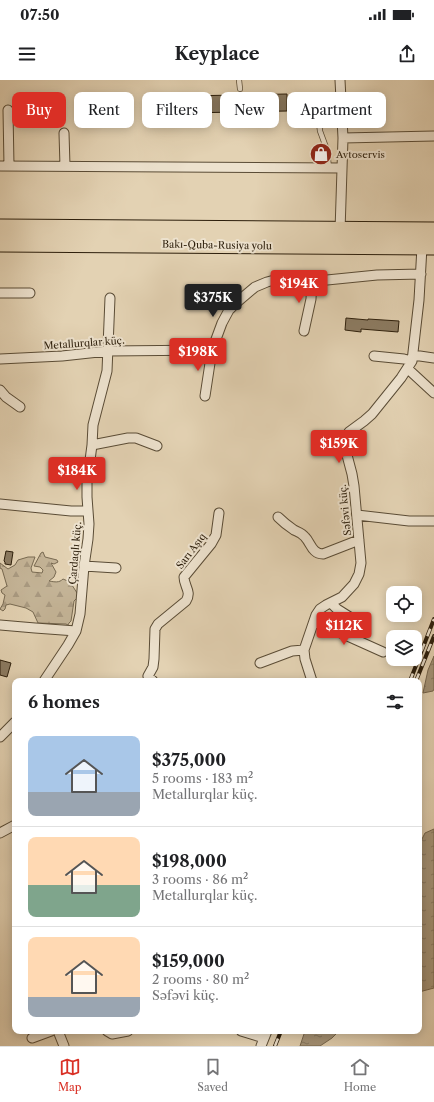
<!DOCTYPE html>
<html lang="en">
<head>
<meta charset="utf-8">
<style>
  :root { --surface:#fff; --page:#f6f6f6; --text:#202124; --muted:#757577; --line:#e0e0e0; --accent:#d93025 }
  body { margin:0; font-family:"Libre Caslon Text",serif; background:var(--page); color:var(--text); height:100vh; display:flex; flex-direction:column; font-size:15px; white-space:nowrap }
  * { box-sizing:border-box; margin:0 }
  p { font-size:13px; color:var(--muted) }
  .icon { flex:none; width:22px; height:22px; fill:none; stroke:currentColor; stroke-width:2; stroke-linecap:round; stroke-linejoin:round }
  .map { position:relative; flex:1; overflow:hidden }
  .sheet { position:absolute; left:12px; top:598px; width:410px; height:356px; display:flex; flex-direction:column; background:var(--surface); border-radius:8px; box-shadow:0 2px 10px #0003 }
  .sheet>* { flex:none }
  .guide { position:absolute; left:12px; top:12px; width:410px; height:36px; display:flex; gap:8px }
  .tools { position:absolute; left:386px; top:506px; display:grid; gap:8px }
  .tools a { display:grid; place-items:center; width:36px; height:36px; border-radius:8px; background:var(--surface); box-shadow:0 2px 10px #0003; font-size:20px }
  .price { position:absolute; translate:-50% -34px; padding:0 9px; border-radius:4px; background:var(--accent); color:#fff; font-size:13px; line-height:26px; filter:drop-shadow(0 1px 2px #0008) }
  .price::after { content:''; position:absolute; left:50%; top:24px; width:12px; height:9px; margin-left:-6px; background:inherit; clip-path:polygon(0 0,100% 0,50% 100%) }
  .price.selected { background:#222; color:#fff }
  ul { padding:0; list-style:none }
  li { display:flex; align-items:center; gap:12px; height:100px; padding:0 16px }
  li+li { border-top:1px solid var(--line) }
  li span { display:grid; place-items:center; flex:none; width:112px; height:80px; border-radius:8px; color:#555 }
  li>.icon { margin-inline-start:auto }
  span .icon { width:48px; height:48px; fill:#fffc; stroke-width:1 }
  li b { font-size:17px }
  h2 { display:flex; justify-content:space-between; align-items:center; height:48px; padding:0 16px; font-size:17px }
  .pill { padding:0 14px; border-radius:8px; background:var(--surface); box-shadow:0 2px 10px #0003; font-size:14px; line-height:36px }
  .pill.selected { background:var(--accent); color:#fff }
  .status { display:flex; justify-content:space-between; align-items:center; height:28px; padding:0 20px; background:var(--surface); direction:ltr }
  .status svg { height:11px; fill:currentColor }
  header { display:flex; justify-content:space-between; align-items:center; height:52px; padding:0 16px; background:var(--surface); font-size:18px; font-weight:800 }
  .tab-bar { display:flex; justify-content:space-around; align-items:center; height:56px; border-top:1px solid var(--line); background:var(--surface); font-size:11px; color:var(--muted) }
  .tab-bar a { display:grid; justify-items:center; gap:2px }
  .tab-bar .selected { color:var(--accent) }
  .map>svg:first-child { display:block }
  .forest { fill:url(#forest-firs); stroke:#786a52 }
  .water { fill:url(#water-ripples); stroke:#75664e }
  .building { fill:#8c7c63; stroke:#2d1f0c }
  .lines { fill:none; stroke-linecap:round; stroke-linejoin:round }
  .lane-casing { stroke:#5a4c36; stroke-width:6 }
  .street-casing { stroke:#5a4c36; stroke-width:11 }
  .highway-casing { stroke:#2d1f0c; stroke-width:19 }
  .lane { stroke:#ede2ce; stroke-width:4.5 }
  .street { stroke:#ede2ce; stroke-width:9 }
  .highway { stroke:#e3d2b3; stroke-width:17 }
  .rail-casing { stroke:#2d1f0c; stroke-width:4 }
  .rail { stroke:#ede2ce; stroke-width:2.5; stroke-dasharray:8; stroke-linecap:butt }
  .labels { text-anchor:middle; dominant-baseline:central; stroke-width:4; stroke-linejoin:round; paint-order:stroke }
  .poi-label { font-size:10px; fill:#2d1f0c; stroke:#ede2ce; text-anchor:start }
  .street-label { font-size:10px; fill:#2d1f0c; stroke:#ede2ce }
</style>
</head>
<body>
<div class="status"><b>07:50</b><svg viewBox="0 0 49 12"><path d="M0 12V9h3v3zM5 12V6h3v6zM10 12V3h3v9zM15 12V0h3v12zM26 1h20v11H26zM47 4h2v5h-2z"/></svg></div>
<header><svg class="icon" aria-label="menu" viewBox="0 0 24 24"><path d="M4 6h16M4 12h16M4 18h16"/></svg>Keyplace<svg class="icon" aria-label="share" viewBox="0 0 24 24"><path d="M12 15V3M7 8l5-5 5 5M5 13v7h14v-7"/></svg></header>
<div class="map">
<svg width="434" height="966" viewBox="0 0 434 966">
  <defs>
    <pattern id="forest-firs" width="22" height="20" patternUnits="userSpaceOnUse"><rect width="22" height="20" fill="#c4b497"/><path d="M5 1l3.5 6h-7zM16 11l3.5 6h-7z" fill="#a99a81"/></pattern>
    <pattern id="water-ripples" width="26" height="14" patternUnits="userSpaceOnUse"><rect width="26" height="14" fill="#a5957a"/><path d="M2 4q2-2 4 0t4 0M15 11q2-2 4 0t4 0" fill="none" stroke="#877962"/></pattern>
  </defs>
  <rect width="100%" height="100%" fill="#e3d2b3"/>
  <filter id="stains"><feTurbulence type="fractalNoise" baseFrequency=".005" numOctaves="4"/><feColorMatrix values="0 0 0 0 .2 0 0 0 0 .09 0 0 0 0 .02 0 0 0 .5 -.17"/></filter>
  <radialGradient id="worn" r=".72"><stop offset=".6" stop-color="#630" stop-opacity="0"/><stop offset="1" stop-color="#630" stop-opacity=".3"/></radialGradient>
  <path class="forest" d="M43,472L45,477L57,480L58,482L54,484L51,483L56,492L54,497L49,501C55,502 59,503 63,499L70,502L79,516L74,521L71,541L69,543L68,545L66,544L38,543L33,532L26,528L10,524L6,525L5,529L3,531L0,529L3,524L5,515L2,513L1,510L7,506L2,489L0,488V483L8,489L15,485L18,480L28,477H35L31,488L32,492L42,493L43,490L40,487L34,486L41,473Z"/>
  <path class="water" d="M434,576V609L433,611L423,613L428,590Z
    M434,749V908L419,912V765L425,753Z
    M305,951H339L332,958L320,966H300Z"/>
  <path class="building" d="M287,14V31L187,33L186,16Z
    M346,238L368,240V239L399,241L398,252L361,249V252L345,250Z
    M6,471L13,472L11,485L5,484V482L4,481Z
    M0,580L11,583L7,597L0,595Z"/>
  <g class="lines">
    <g class="lane-casing">
      <path id="lane" d="M239,0L240,9
        M317,27L320,51L327,70L329,88"/>
    </g>
    <g class="street-casing">
      <path id="street" d="M340,0L343,58L340,151
        M8,30L9,86
        M64,53L65,86
        M343,58L434,56
        M0,86L342,88
        M0,213H30
        M304,251L311,219L312,200
        M413,275L434,278
        M374,276L404,279L412,281
        M0,279L62,276L108,271L212,270L222,243L229,230L236,223L255,207L267,202L278,199L327,200L377,195L421,194
        M408,289L434,313
        M0,310L6,317L20,327
        M205,316L212,270
        M92,365L128,358H136L157,366
        M0,424L71,431H88
        M357,435L409,441H434
        M278,437C283,442 288,446 294,450C298,452 302,453 305,457C311,463 312,474 323,474L359,460
        M84,486L116,488
        M331,523L337,529L356,541
        M314,541L383,572
        M0,545L35,548L76,551
        M260,583L292,571L304,570
        M44,601L68,565L76,551L80,534L84,486L88,459L89,444L87,417V403L92,365L93,345L107,291L110,218
        M153,601L148,596L153,587L154,579L155,549L158,544L186,521C192,511 184,507 184,497L211,464L216,455L219,433
        M312,601L305,579L304,570L316,535L320,529L326,525L342,517L354,504L359,494L361,483L354,406L352,394L343,360L349,352L364,341L372,334L401,298L412,281L419,220L422,167
        M0,657L15,642
        M0,753L15,745
        M58,951L64,966
        M107,951L112,954L128,951
        M241,951L264,958
        M32,958L51,951
        M261,966L267,951"/>
    </g>
    <g class="highway-casing">
      <path id="highway" d="M0,148L434,151
        M0,163L434,166"/>
    </g>
    <use href="#lane" class="lane"/>
    <use href="#street" class="street"/>
    <use href="#highway" class="highway"/>
    <g class="rail-casing">
      <path id="rail" d="M410,601L434,539
        M416,601L434,556
        M275,966L281,951"/>
    </g>
    <use href="#rail" class="rail"/>
  </g>
  <defs>
    <g id="shop-disc" transform="scale(1.15)"><circle r="9.5" fill="#8f2418" stroke="#ede2ce"/><path d="M-5-2.5h2.3a2.7 3.5 0 0 1 5.4 0H5L5.5 6h-11ZM-1.5-2.5h3a1.5 2.3 0 0 0-3 0Z" fill="#fff"/></g>
  </defs>
  <g fill-rule="evenodd">
    <use href="#shop-disc" x="321" y="74"/>
  </g>
  <g class="labels">
    <g class="poi-label">
      <text x="336" y="74">Avtoservis</text>
    </g>
    <g class="street-label">
      <text transform="translate(217 165) rotate(1)">Bakı-Quba-Rusiya yolu</text>
      <text transform="translate(84 263) rotate(-4)">Metallurqlar küç.</text>
      <text transform="translate(345 430) rotate(-96)">Səfəvi küç.</text>
      <text transform="translate(191 471) rotate(-53)">Sarı Aşıq</text>
      <text transform="translate(75 473) rotate(-85)">Çardaqlı küç.</text>
    </g>
  </g>
  <rect width="100%" height="100%" filter="url(#stains)"/>
  <rect width="100%" height="100%" fill="url(#worn)"/>
</svg>
<div class="tools">
<a><svg class="icon" aria-label="locate" viewBox="0 0 24 24"><circle cx="12" cy="12" r="6"/><path d="M12 2v4M12 18v4M2 12h4M18 12h4"/></svg></a>
<a><svg class="icon" aria-label="layers" viewBox="0 0 24 24"><path d="M12 4l9 5-9 5-9-5zM3 14l9 5 9-5"/></svg></a>
</div>
<b class="price" style="left:299px;top:224px">$194K</b>
<b class="price selected" style="left:213px;top:238px">$375K</b>
<b class="price" style="left:198px;top:292px">$198K</b>
<b class="price" style="left:339px;top:384px">$159K</b>
<b class="price" style="left:77px;top:411px">$184K</b>
<b class="price" style="left:344px;top:566px">$112K</b>
<div class="guide">
<a class="pill selected">Buy</a>
<a class="pill">Rent</a>
<a class="pill">Filters</a>
<a class="pill">New</a>
<a class="pill">Apartment</a>
</div>
<section class="sheet">
<h2>6 homes<svg class="icon" aria-label="filters" viewBox="0 0 24 24"><path d="M4 7h16M4 17h16"/><circle cx="9" cy="7" r="2"/><circle cx="15" cy="17" r="2"/></svg></h2>
<ul>
<li><span style="background:linear-gradient(#a9c7e8 70%,#9aa5b1 0)"><svg class="icon" aria-label="home" viewBox="0 0 24 24"><path d="M3 11l9-7 9 7M6 9v11h12V9"/></svg></span><div><b>$375,000</b><p>5 rooms · 183 m²</p><p>Metallurqlar küç.</p></div></li>
<li><span style="background:linear-gradient(#ffd9b3 60%,#7fa58c 0)"><svg class="icon" aria-label="home" viewBox="0 0 24 24"><path d="M3 11l9-7 9 7M6 9v11h12V9"/></svg></span><div><b>$198,000</b><p>3 rooms · 86 m²</p><p>Metallurqlar küç.</p></div></li>
<li><span style="background:linear-gradient(#ffd9b3 75%,#9aa5b1 0)"><svg class="icon" aria-label="home" viewBox="0 0 24 24"><path d="M3 11l9-7 9 7M6 9v11h12V9"/></svg></span><div><b>$159,000</b><p>2 rooms · 80 m²</p><p>Səfəvi küç.</p></div></li>
</ul>
</section>
</div>
<nav class="tab-bar">
<a class="selected"><svg class="icon" aria-label="map" viewBox="0 0 24 24"><path d="M3 6l6-2 6 2 6-2v14l-6 2-6-2-6 2zM9 4v14M15 6v14"/></svg>Map</a>
<a><svg class="icon" aria-label="saved" viewBox="0 0 24 24"><path d="M7 4h10v16l-5-4-5 4z"/></svg>Saved</a>
<a><svg class="icon" aria-label="home" viewBox="0 0 24 24"><path d="M3 11l9-7 9 7M6 9v11h12V9"/></svg>Home</a>
</nav>
</body>
</html>
